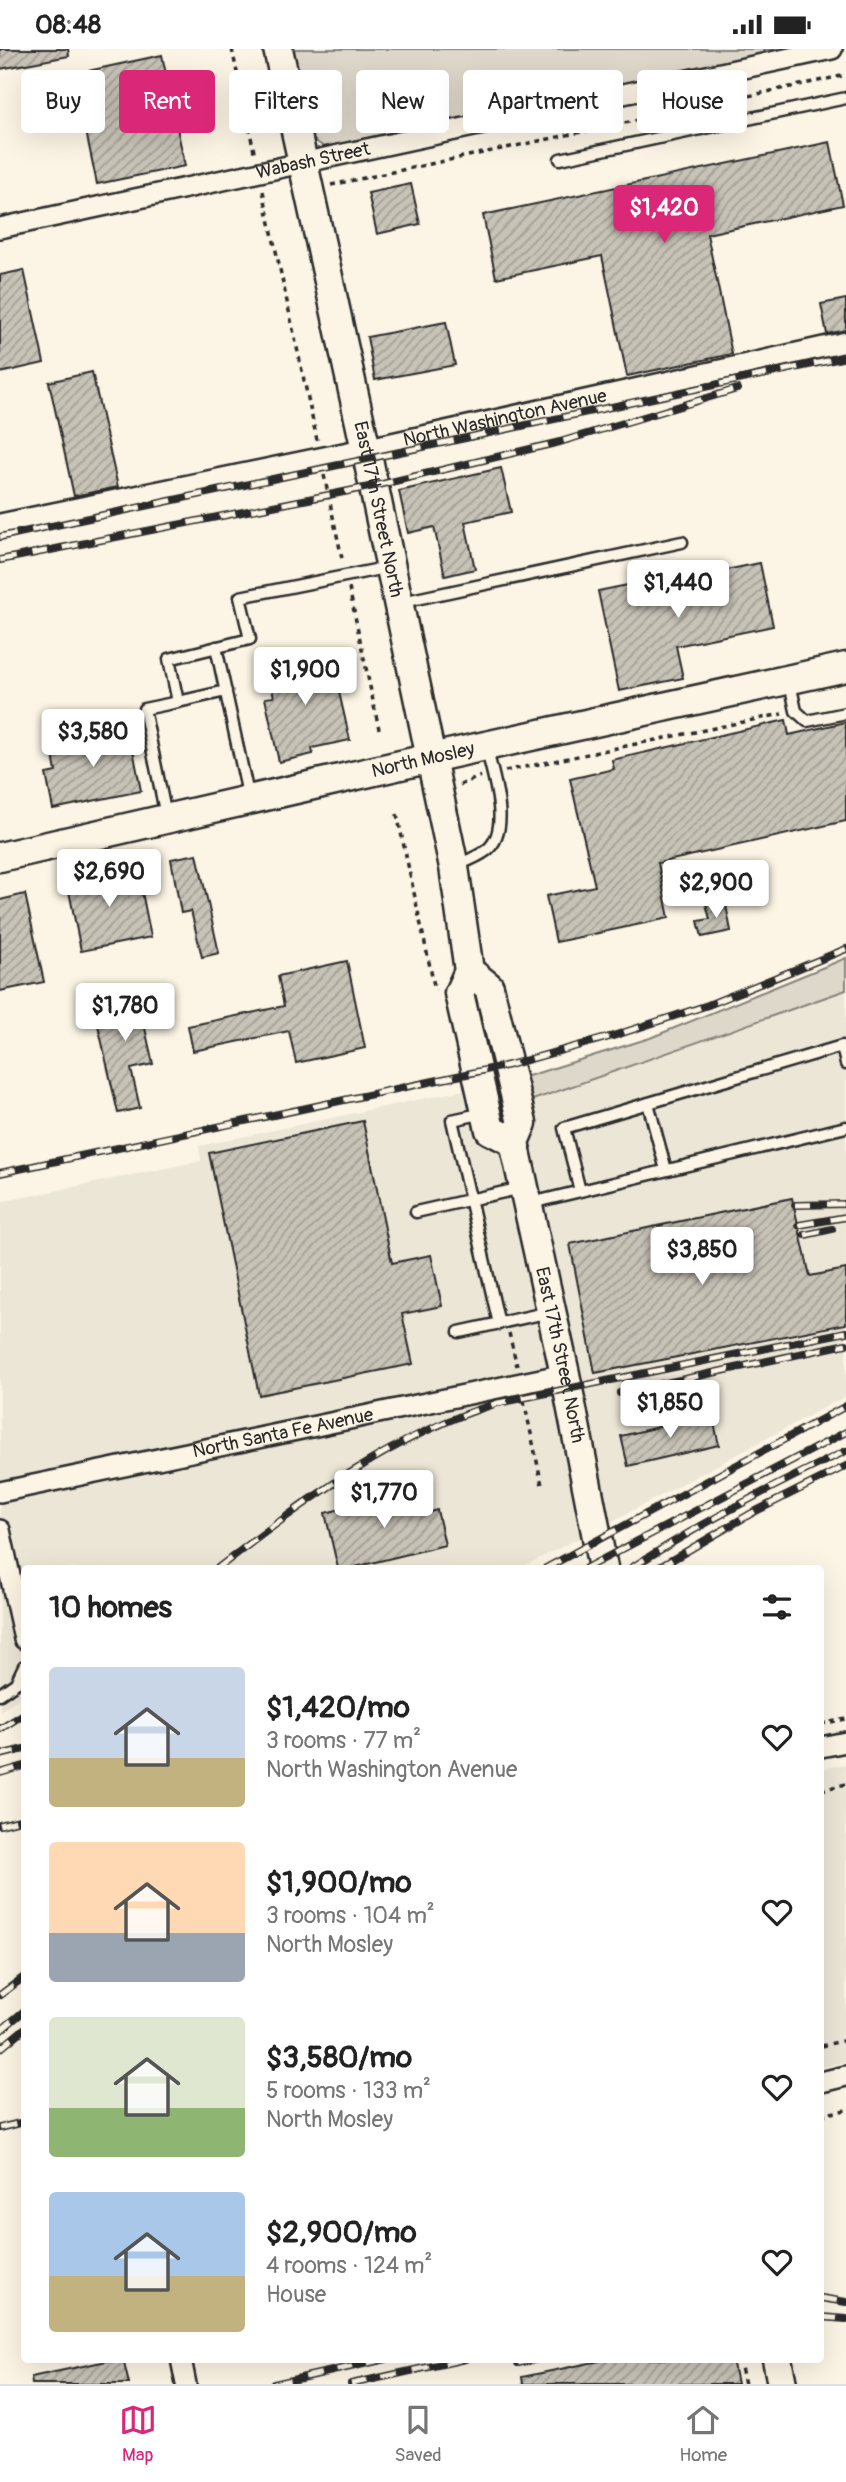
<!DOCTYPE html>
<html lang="en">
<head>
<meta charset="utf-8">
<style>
  :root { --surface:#fff; --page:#f6f6f6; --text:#222; --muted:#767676; --line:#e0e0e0; --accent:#db2777 }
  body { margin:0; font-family:Pangolin,sans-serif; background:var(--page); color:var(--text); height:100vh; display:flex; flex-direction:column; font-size:26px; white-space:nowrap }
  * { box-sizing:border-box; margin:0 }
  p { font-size:23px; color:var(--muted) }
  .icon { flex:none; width:38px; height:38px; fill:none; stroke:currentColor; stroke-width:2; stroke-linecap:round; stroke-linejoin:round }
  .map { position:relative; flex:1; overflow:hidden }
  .sheet { position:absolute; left:21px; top:1516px; width:803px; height:798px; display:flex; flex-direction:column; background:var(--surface); border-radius:7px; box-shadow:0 7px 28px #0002 }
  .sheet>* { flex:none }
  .hud { position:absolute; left:21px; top:21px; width:805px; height:63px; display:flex; gap:14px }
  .price { position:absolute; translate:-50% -60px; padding:0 16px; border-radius:7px; background:#fff; color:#222; font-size:23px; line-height:46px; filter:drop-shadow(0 2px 4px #0008) }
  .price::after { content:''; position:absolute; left:50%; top:42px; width:21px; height:16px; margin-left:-10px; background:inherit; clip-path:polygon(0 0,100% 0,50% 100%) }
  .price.current { background:var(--accent); color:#fff }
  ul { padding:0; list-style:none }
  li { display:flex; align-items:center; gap:21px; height:175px; padding:0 28px }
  li span { display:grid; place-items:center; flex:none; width:196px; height:140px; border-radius:7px; color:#555 }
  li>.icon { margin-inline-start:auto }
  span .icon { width:84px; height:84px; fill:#fffc; stroke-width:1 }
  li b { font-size:30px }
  h2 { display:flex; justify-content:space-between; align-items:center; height:84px; padding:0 28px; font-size:30px }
  .tag { padding:0 24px; border-radius:7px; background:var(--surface); box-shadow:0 7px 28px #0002; font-size:24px; line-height:63px }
  .tag.current { background:var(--accent); color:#fff }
  .status { display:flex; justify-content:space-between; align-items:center; height:49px; padding:0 35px; background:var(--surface); direction:ltr }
  .status svg { height:19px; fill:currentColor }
  .menu { display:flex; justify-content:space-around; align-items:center; height:98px; border-top:2px solid var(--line); background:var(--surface); font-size:19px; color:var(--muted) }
  .menu a { display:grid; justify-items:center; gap:4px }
  .menu .current { color:var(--accent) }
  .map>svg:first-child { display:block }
  .built { fill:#ece6d7 }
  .green { fill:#ded8ca; stroke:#84827a; stroke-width:2 }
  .building { fill:url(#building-hatch); stroke:#2b2b2b; stroke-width:2 }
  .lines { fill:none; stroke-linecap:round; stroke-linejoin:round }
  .lane-casing { stroke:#2b2b2b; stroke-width:15 }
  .street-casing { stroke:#2b2b2b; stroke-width:24 }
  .secondary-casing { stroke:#2b2b2b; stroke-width:33 }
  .path { stroke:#2b2b2b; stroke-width:3.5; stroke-dasharray:5 5; stroke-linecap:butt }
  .lane { stroke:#fcf5e5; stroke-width:10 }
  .street { stroke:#fcf5e5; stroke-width:19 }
  .secondary { stroke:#fcf5e5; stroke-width:28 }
  .rail-casing { stroke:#2b2b2b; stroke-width:8 }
  .rail { stroke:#fcf5e5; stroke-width:5; stroke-dasharray:16; stroke-linecap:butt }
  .labels { text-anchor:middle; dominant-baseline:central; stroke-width:5; stroke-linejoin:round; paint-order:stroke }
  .street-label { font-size:19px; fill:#2b2b2b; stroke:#fcf5e5 }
</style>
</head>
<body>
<div class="status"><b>08:48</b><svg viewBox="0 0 49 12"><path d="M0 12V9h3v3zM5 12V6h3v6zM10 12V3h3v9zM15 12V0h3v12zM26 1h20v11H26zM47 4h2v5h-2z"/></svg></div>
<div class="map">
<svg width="846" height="2335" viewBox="0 0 846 2335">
  <defs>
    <pattern id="building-hatch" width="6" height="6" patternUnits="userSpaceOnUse" patternTransform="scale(1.75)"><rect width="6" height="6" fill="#c8c3b7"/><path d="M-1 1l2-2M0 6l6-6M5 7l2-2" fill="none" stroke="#a39f95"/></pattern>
  </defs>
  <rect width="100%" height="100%" fill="#fcf5e5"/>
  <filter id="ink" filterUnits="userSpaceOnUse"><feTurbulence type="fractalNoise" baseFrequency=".0143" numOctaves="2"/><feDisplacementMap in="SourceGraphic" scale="14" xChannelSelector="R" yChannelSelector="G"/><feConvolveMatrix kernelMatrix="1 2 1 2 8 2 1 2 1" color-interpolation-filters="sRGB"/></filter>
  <g filter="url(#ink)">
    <path class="built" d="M846,941V1347L613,1472L520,1519H24V1645L0,1662V1153L201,1112L199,1097L525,1028L531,1052Z
      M846,1715V2013L821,2018V1720Z"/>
    <path class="green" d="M293,0H784L324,98L311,89Z
      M846,909V941L530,1052L525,1028L650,989Z"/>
    <path class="building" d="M0,0H68L69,7L0,20Z
      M162,6L185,117L97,135L74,25Z
      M830,93L843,156L707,185L732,305L627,327L602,207L496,229L483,166Z
      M411,135L420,175L377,185L368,144Z
      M24,221L44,314L0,324V226Z
      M846,250V281L827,285L821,255Z
      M446,273L455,316L375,331L367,288Z
      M92,323L118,438L74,447L49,333Z
      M501,419L511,463L465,473L475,520L445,527L434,478L408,484L399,442Z
      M760,514L773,577L676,597L683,629L619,642L598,542L662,529L663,534Z
      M330,604L350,691L312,699L313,705L279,713L265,649L274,648L267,618Z
      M786,671L789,686L846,673V772L658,814L669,869L556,893L546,847L595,837L570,730L614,720L612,711Z
      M129,680L141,742L53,760L46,725L56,723L51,695Z
      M197,805L219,904L202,908L191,862L181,864L171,810Z
      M137,818L151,888L81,902L67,832Z
      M25,845L44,933L0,942V851Z
      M725,851L731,882L702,888L698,872L710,870L706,855Z
      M347,912L365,999L296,1014L289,982L193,1002L188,977L284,957L278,927Z
      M147,942L153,968L143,970L153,1015L131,1020L140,1059L118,1064L93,954Z
      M363,1072L392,1214L431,1206L442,1257L402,1265L413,1315L259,1346L209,1104Z
      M792,1149L810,1227L846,1220V1275L595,1324L570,1195Z
      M712,1365L719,1396L628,1417L621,1387Z
      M422,1440L427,1464L437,1461L445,1496L351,1519H338L325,1464Z
      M116,2310H123L129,2335H32L31,2328Z
      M609,2310H732L737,2335H523L522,2328Z"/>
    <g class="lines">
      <g class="lane-casing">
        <path id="lane" d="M721,24L730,73
          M560,110L846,49
          M402,553L682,493
          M216,598L249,750
          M790,634L796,662L807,672L846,664
          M178,653L226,642
          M166,767L144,660L178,653L169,610L250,590L240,548L390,518
          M457,816C467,812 478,808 487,801C512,781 493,728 487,701
          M648,1054L666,1121
          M484,1064L452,1071L499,1275
          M580,1142L564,1079L842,997L846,1015
          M531,1154L846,1078
          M416,1163L522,1139
          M459,1283L550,1263
          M0,1645L16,1634L24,1617"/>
      </g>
      <g class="street-casing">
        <g id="street">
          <path id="s1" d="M0,179L832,0"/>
          <path id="s2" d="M0,475L387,395L846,293"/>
          <path id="s3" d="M0,1443L565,1325"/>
          <path d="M0,1481L24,1590"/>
          <path d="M821,1698L846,1693"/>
          <path d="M821,2033L846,2027"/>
          <path d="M181,2310L186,2335"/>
        </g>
      </g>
      <g class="secondary-casing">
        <g id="secondary">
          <path id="s4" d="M278,0L368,410L454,818L469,922L459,944L490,1081L514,1093"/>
          <path id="s5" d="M0,808L431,709L846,618"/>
          <path id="s6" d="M469,922L489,938L522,1074L514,1093L565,1325L603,1519"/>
          <path d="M777,2310L782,2335"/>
        </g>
      </g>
      <path class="path" d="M232,0L255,107
        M739,49L846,26
        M331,136L714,55
        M263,142L317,391
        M324,426L343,514
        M349,539L379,680
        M505,722L782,665
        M460,736L481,727
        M397,765L435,941
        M509,1284L517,1317
        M524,1352L542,1436
        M821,1675L846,1670
        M821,1741L846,1735
        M821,1997L846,1991
        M821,2066L846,2061
        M739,2310L745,2335"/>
      <use href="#lane" class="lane"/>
      <use href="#street" class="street"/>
      <use href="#secondary" class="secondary"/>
      <g class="rail-casing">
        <path id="rail" d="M0,488L846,308
          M0,511L374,437L560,393L737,340
          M0,1124L509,1016L613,987L708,956L846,900
          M795,1156L846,1155
          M799,1176L846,1168
          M805,1186L832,1180
          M620,1344L846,1295
          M218,1519C304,1453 392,1386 498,1354L846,1283
          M546,1519L846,1357
          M586,1519L846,1383
          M631,1519C700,1475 772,1437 846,1402
          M658,1519L752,1464L846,1417
          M0,1680L24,1665
          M0,1706L24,1700
          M0,1724L24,1717
          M0,1776L24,1770
          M0,1946L24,1928
          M0,1982L24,1962
          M0,2000L24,1980
          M0,2079L24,2073
          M821,2249L846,2253
          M821,2268L846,2270
          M518,2314L538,2310
          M274,2335L386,2310
          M351,2335L465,2310"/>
      </g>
      <use href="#rail" class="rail"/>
    </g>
  </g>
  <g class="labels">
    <g class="street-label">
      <text stroke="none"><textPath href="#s1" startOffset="320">Wabash Street</textPath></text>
      <text stroke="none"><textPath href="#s2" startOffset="516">North Washington Avenue</textPath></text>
      <text stroke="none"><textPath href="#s4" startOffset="471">East 17th Street North</textPath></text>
      <text stroke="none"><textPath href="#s5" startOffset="434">North Mosley</textPath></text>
      <text stroke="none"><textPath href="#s6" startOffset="404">East 17th Street North</textPath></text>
      <text stroke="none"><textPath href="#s3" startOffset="289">North Santa Fe Avenue</textPath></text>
    </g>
  </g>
</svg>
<b class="price current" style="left:664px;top:196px">$1,420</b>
<b class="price" style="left:678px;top:571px">$1,440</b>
<b class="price" style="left:305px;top:658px">$1,900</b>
<b class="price" style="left:93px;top:720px">$3,580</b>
<b class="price" style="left:109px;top:860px">$2,690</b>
<b class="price" style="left:716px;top:871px">$2,900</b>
<b class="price" style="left:125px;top:994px">$1,780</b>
<b class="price" style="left:702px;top:1238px">$3,850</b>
<b class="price" style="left:670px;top:1391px">$1,850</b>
<b class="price" style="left:384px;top:1481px">$1,770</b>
<div class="hud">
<a class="tag">Buy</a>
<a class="tag current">Rent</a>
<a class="tag">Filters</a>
<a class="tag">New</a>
<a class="tag">Apartment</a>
<a class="tag">House</a>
</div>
<section class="sheet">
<h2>10 homes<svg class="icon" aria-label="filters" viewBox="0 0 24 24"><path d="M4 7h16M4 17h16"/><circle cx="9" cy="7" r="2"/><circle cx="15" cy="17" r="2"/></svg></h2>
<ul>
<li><span style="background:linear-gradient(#c9d6e8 65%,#c2b280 0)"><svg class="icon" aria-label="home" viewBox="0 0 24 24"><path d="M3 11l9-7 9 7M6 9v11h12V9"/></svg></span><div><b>$1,420/mo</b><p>3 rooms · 77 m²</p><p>North Washington Avenue</p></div><svg class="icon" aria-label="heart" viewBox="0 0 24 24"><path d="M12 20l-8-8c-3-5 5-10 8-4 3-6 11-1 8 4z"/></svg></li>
<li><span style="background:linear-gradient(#ffd9b3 65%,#9aa5b1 0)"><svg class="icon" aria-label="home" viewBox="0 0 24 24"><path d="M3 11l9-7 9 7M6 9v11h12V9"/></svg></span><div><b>$1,900/mo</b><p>3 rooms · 104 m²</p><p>North Mosley</p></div><svg class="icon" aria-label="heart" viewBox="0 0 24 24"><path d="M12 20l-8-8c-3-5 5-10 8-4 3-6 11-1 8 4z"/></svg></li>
<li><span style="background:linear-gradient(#dfe7d0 65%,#8fb573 0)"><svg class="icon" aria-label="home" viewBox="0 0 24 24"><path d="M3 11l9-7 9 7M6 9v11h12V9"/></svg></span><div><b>$3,580/mo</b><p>5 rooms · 133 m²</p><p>North Mosley</p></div><svg class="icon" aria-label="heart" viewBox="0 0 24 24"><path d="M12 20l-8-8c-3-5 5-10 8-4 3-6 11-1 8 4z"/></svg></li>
<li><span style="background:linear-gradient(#a9c7e8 60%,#c2b280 0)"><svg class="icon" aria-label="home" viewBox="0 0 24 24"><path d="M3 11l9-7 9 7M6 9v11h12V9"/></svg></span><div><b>$2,900/mo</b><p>4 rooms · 124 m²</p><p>House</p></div><svg class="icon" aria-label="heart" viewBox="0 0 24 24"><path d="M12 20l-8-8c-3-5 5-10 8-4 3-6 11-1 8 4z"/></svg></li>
</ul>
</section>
</div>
<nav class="menu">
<a class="current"><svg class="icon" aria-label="map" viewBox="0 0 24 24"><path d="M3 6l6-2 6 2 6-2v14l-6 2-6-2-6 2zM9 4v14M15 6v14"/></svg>Map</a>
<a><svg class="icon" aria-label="saved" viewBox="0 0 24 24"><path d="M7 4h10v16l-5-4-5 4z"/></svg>Saved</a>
<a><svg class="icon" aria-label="home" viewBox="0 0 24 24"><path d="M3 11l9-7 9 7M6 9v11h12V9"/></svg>Home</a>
</nav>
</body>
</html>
